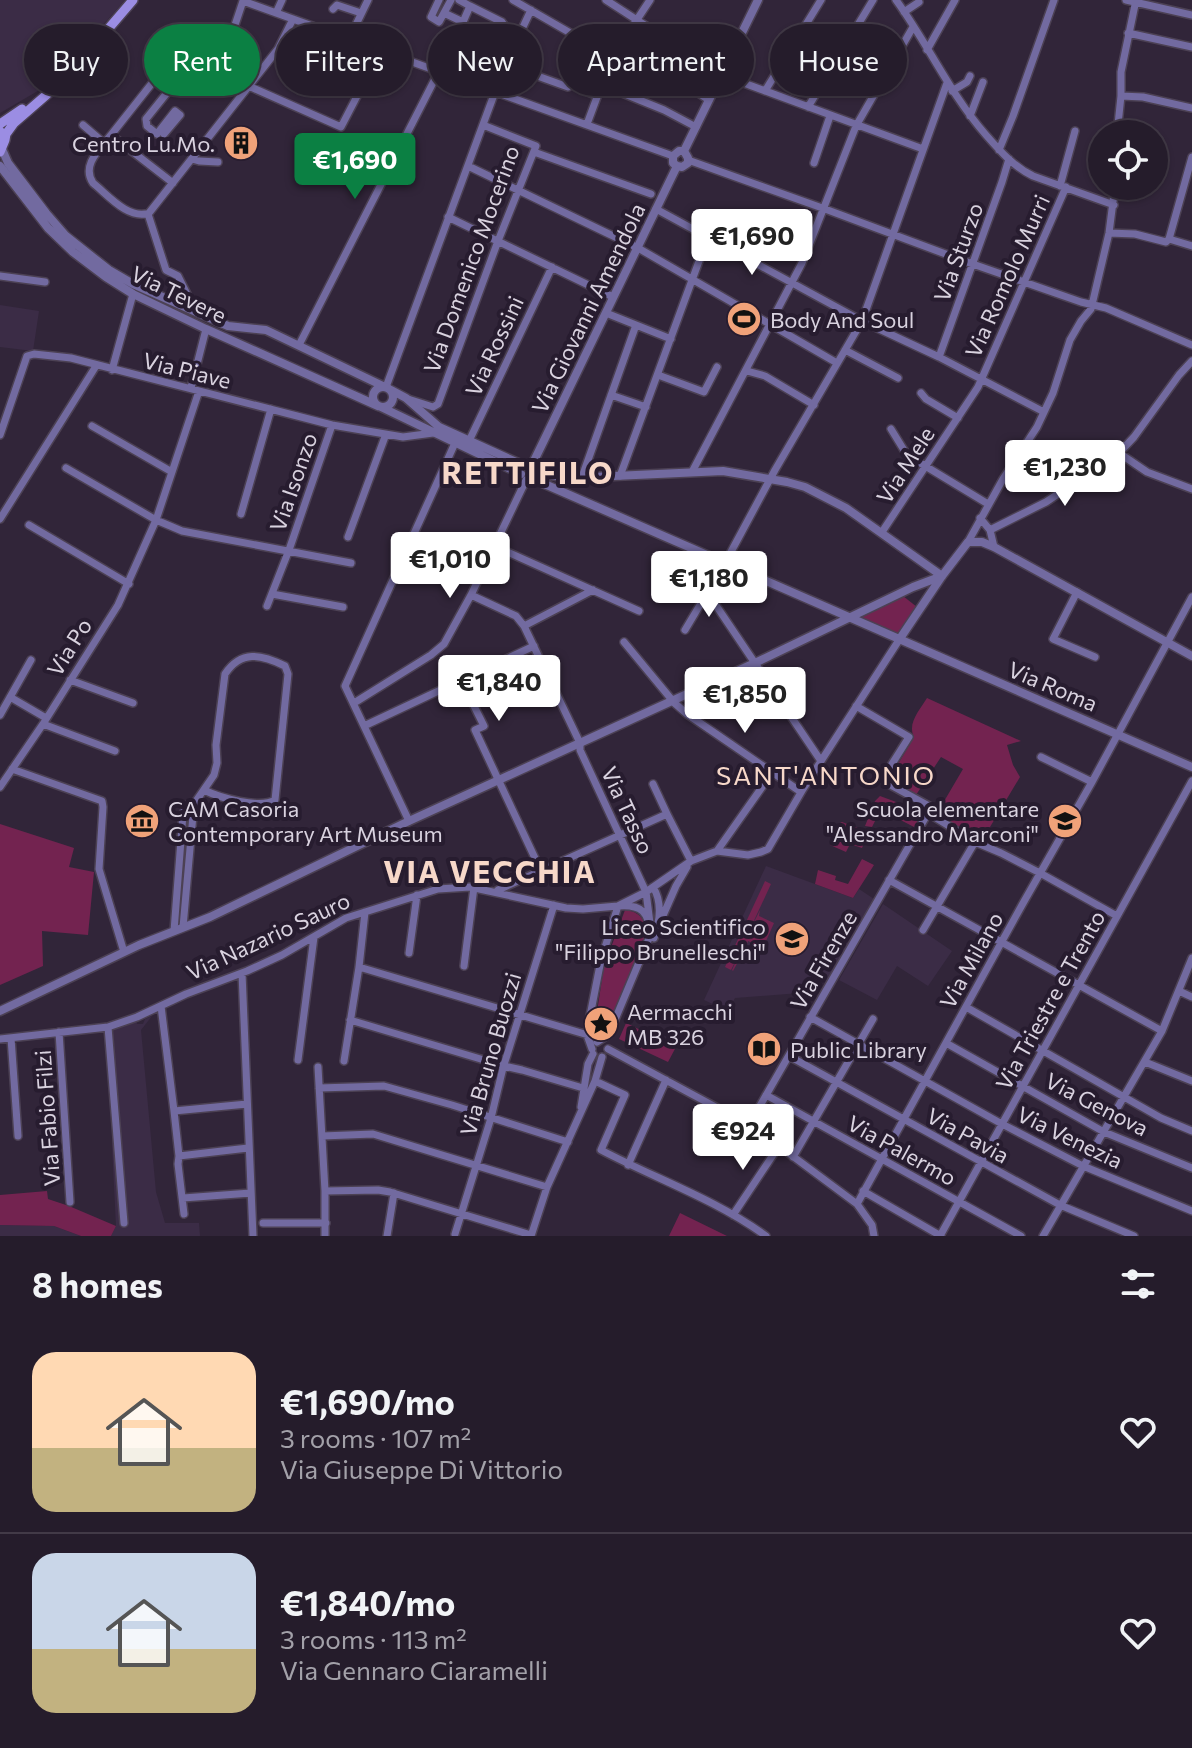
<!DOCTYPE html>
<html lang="en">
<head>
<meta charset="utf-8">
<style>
  :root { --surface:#251c2b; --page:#2d2533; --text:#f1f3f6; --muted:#a3a1a9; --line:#423a47; --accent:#0b8043 }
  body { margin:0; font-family:Commissioner,sans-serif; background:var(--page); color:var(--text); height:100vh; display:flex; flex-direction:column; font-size:30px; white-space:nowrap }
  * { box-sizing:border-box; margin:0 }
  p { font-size:26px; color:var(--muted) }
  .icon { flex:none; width:44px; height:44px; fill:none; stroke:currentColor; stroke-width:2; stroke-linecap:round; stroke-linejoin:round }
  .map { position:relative; height:1236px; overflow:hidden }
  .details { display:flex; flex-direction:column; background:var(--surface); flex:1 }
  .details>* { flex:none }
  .hud { position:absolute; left:24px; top:24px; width:1144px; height:72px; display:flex; gap:16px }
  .tools { position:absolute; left:1088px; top:120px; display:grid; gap:16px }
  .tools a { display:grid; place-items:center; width:80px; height:80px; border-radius:50%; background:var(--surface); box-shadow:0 2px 6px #0004,0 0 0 2px var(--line); font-size:40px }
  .price { position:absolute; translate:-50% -68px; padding:0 18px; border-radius:8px; background:#fff; color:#222; font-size:26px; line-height:52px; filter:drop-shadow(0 2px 4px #0008) }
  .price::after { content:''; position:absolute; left:50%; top:48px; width:24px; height:18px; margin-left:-12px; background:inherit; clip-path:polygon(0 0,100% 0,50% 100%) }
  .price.selected { background:var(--accent); color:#fff }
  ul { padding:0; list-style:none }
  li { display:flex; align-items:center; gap:24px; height:200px; padding:0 32px }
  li+li { border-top:2px solid var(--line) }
  li span { display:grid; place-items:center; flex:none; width:224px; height:160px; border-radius:24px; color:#555 }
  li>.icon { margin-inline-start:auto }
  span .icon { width:96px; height:96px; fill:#fffc; stroke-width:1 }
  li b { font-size:34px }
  h2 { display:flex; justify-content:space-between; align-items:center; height:96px; padding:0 32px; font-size:34px }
  .tag { padding:0 28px; border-radius:36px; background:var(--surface); box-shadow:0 2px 6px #0004,0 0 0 2px var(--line); font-size:28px; line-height:72px }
  .tag.selected { background:var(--accent); color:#fff }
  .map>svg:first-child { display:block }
  .built { fill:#3b2c46 }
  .green { fill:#732350 }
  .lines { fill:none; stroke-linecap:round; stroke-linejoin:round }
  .minor-casing { stroke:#4c4154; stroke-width:10 }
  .tertiary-casing { stroke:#4c4154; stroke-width:11 }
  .secondary-casing { stroke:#4c4154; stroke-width:12 }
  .minor { stroke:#726aa0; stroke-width:7 }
  .tertiary { stroke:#726aa0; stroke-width:8 }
  .secondary { stroke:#9b8de3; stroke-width:9 }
  .labels { text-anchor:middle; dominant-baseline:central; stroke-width:8; stroke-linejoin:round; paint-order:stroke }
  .poi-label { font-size:22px; fill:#d9d2df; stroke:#271c2f; text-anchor:start }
  .street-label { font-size:22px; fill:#d9d2df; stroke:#271c2f }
  .quarter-label { font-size:26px; letter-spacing:2px; fill:#f7d8c9; stroke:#271c2f }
  .district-label { font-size:30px; font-weight:bold; letter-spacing:2px; fill:#f7d8c9; stroke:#271c2f }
</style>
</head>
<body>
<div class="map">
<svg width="1192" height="1236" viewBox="0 0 1192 1236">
  <rect width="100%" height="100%" fill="#312539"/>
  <path class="built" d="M0,0H125L57,77L36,92L0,113Z
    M0,305L39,311L33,351L0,347Z
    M766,866L853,898L859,889L874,899L828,982L819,979L813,985L800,993L735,998L728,1011L704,1000Z
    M883,904L952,951L928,986L897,966L877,1000L839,980Z
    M135,1016L137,1024H143L145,1019L152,1016L141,1030L156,1192L165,1223H199L200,1236H111L116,1226L112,1146L113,1120L106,1029Z
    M0,1225L54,1226L81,1236H0Z"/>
  <path class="green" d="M903,596L917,607L898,636L858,619Z
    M927,698L1021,741L1007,745L1013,765L1020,777L990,827L996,839L985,841L936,815L963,769L941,757L916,795L888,781L914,737C907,723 920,710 927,698Z
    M880,796L923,812L914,827L887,813L878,815L872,827L865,826L875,801Z
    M842,822L869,832L862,848L850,844L846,852L830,845L838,824Z
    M0,824L74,848L69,867L94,872L88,935L42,931L43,966L0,985Z
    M862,859L874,865L853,898L815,884L818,870L836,876L835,880L848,884Z
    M765,881L771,884L745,940L760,910L759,916L774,923L763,948L748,941L747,944L743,943L741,947L745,949L733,971L732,970L741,950L731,970L725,967Z
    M625,910C642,912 647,922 646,938L639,943L642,950L637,963L632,966L633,973L605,1032L603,1033L595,1025L604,966Z
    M626,1023L676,1047L668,1062L619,1039Z
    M47,1191L48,1199L69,1206L116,1226L111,1236H81L54,1226L0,1225V1195Z
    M680,1213L727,1236H669Z"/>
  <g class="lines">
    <g class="minor-casing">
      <path id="minor" d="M439,0L431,17L439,22L451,0
        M513,0L612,57
        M606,0L722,75L923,149
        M896,0C928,44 950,94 986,135C1000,151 1014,167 1033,176L1114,205
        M1126,0L1192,15
        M470,6L502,22C509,30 509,43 514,52
        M333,9L337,5L361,13
        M904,12L919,2
        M276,13L282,0
        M444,13L463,22L470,6L459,0
        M235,25L243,1L673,156
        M1128,33L1192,47
        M349,39L368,0
        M927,50L955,0
        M648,59L709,100
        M518,69L568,87
        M610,88L664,110L696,127
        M581,89L597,96
        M765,91L821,0
        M952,91L967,82L970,76
        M504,95L515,44L531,10
        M507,96L518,68
        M1121,96L1143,97L1192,108
        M808,107L873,0
        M970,116L983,82
        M587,124L612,57L650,0
        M83,125L104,143
        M164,134L180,115L175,111L157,134L147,126L146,119L191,63
        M1117,134L1121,96V72L1136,0
        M111,135C100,149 81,165 93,183C108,195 128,220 149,213L278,49L293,19
        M999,150L1013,116L1054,0
        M534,152L651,194
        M192,159L199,161L218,162
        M688,160L825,209L967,262L1081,302L1106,308L1192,345
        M814,163L830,116
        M468,166L638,248L837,363
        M173,183L111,135L172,58L177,57L253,88L341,127L381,50
        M1060,186L1075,131
        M656,209L862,321L939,357L1044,412
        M148,214L166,270L178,276L196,312
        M448,217L613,297
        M1109,233L1135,234L1166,242L1169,239L1192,246
        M1169,239L1192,157
        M0,276L45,282
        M606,313L671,339
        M299,345L439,71L463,22
        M845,350L898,378
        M939,357L1002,182L1009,159
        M112,370L133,294
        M747,371L765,376L814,405
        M658,375L704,392L717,367
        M386,387L495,92
        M191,388L206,329
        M921,393L926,399L958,418
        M611,395L646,407
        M408,399L433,407L438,404L498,241L536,146L483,125
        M92,426L172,472
        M891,429L907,455L988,504
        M0,435L27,356L34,354L71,358L332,425L403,437L433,433
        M469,441L552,267
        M1119,453L1147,472L1192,489
        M66,468L156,520L182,531L351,563
        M692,472L802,263L856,126L913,27
        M620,476L702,253L710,237
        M582,477L636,325
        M241,514L271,409
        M980,518L990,530L994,547
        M0,519L96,366
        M29,525L129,584
        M990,530L1046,502L1119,453L1134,437L1179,375L1192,361
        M882,532L978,387L1066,187
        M348,537L386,434
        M968,542L1003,479L1037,427L1053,393L1070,340L1081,321L1091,309L1109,233L1115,186
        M494,546L639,611
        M707,592L821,761
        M1077,592L1053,639L1095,657
        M272,594L343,607
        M471,595L516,616L524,626L580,743V750L646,892L651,931
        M267,606L289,550L332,425
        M524,626L593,590
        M685,630L725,563L775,470L862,321L947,83
        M624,642L672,700
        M70,680L133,703
        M461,680L484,726L475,730L541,871
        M10,697L46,718
        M671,700L687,714L801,792
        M354,703L431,655L444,644L471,595L526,480
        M856,706L909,737L885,775V782L929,806L928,813L975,842L1001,853L1040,873L1117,916
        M0,715L31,660
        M43,724L115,751
        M364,726L534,646
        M1041,757L1092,782
        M12,769L102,801L103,807L99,869L124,952
        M653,784L667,814
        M0,787L43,724L118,605L156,520L199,391
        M409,821L345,686L455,443
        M717,851L772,773
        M889,880L1162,1031
        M653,887C663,903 660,921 654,938
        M498,890L667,814L691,861
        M661,920L676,886L687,867
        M183,927L194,804L214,775L217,763L216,745L225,674C241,650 261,654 285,666L288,674L275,800C260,809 220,798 204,790
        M923,930L975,842
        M174,931L183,814L187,805L194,804
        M409,953L417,895
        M464,966L474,887
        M359,967L588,1035
        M242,973L253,1236
        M1179,991L1192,997
        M161,1006L174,1111L179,1156L178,1164L184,1214
        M966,1007L1161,1118L1192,1131
        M810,1017L1002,1124L1083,1166L1192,1211
        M350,1020L504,1066L522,1070L583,1088
        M108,1027L124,1223
        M59,1032L70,1202
        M11,1038L18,1136
        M0,1039L108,1027L137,1017L186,994L247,971L282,955L346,918L438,889L470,887L566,908L583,909L618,906L646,892L691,861L717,851L748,855L761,852L768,849L803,789L899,640
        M946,1043L1104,1132L1192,1168
        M592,1049L587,1035L590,1016L601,960L618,906C641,904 650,912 650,936L609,1034L597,1042
        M608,1049L749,1125L771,1140L857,1204L872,1225L874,1236
        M789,1056L1060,1205L1134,1236
        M298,1060L314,937
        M344,1061L359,967L365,912
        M1145,1062L1192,1081
        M318,1067L325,1191V1236
        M595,1081L625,1095L601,1150C656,1179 715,1199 766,1236
        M319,1088L384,1086L452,1105L568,1142
        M766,1095L1021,1236
        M581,1107L588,1064L593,1054
        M174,1111L247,1104
        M749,1125L928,813
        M322,1136L373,1134L547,1187
        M179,1156L248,1148
        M793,1157L873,1019
        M628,1165L666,1080
        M325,1191L378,1190L390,1192L531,1235
        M863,1191L941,1236
        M183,1198L251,1193
        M857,1204L1022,905L1092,782L1192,597
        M733,1215L779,1146
        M263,1223H326
        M455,1234L491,1118L503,1068L554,905
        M387,1236L394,1193
        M531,1236L547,1187L595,1081L602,1057
        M940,1236L1192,781
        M1043,1236L1162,1031L1192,958"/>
    </g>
    <g class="tertiary-casing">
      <path id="tertiary" d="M2,149L8,163L46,213L66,236L109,270L133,284L228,326L266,330L383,386
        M684,151L758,0
        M0,166L48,228L73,252L106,277L133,294L206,329L378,406
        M677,166L673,163V156L679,151H684
        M677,166L682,167L688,163V158L684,151
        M373 397a10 10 0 1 1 20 0a10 10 0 1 1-20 0Z
        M391,390L406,398L439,427L525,466
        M381,407L521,474
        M532,465L677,166
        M537,473L557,476L592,477L723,471L787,482L805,487L846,508L942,576
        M533,479L1192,767
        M899,640L942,576L968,542H982L994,547L1192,656
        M0,1011L139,945L210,917L409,821L755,663L913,587L942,576"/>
    </g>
    <g class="secondary-casing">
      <path id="secondary" d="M0,124L22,109
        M0,131L5,140L0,152
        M5,140L6,134L14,123L67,77L133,0"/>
    </g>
    <use href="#minor" class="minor"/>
    <use href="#tertiary" class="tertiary"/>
    <use href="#secondary" class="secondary"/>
  </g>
  <defs>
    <g id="building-disc" transform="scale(1.8)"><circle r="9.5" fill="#f0a279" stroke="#271c2f"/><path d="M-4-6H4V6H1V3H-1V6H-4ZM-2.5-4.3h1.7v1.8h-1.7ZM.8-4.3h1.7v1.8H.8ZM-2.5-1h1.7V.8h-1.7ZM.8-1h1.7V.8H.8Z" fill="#111"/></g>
    <g id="stadium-disc" transform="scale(1.8)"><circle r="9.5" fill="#f0a279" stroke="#271c2f"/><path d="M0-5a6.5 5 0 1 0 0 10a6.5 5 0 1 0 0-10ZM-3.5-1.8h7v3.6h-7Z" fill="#111"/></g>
    <g id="museum-disc" transform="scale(1.8)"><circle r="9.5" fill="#f0a279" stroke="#271c2f"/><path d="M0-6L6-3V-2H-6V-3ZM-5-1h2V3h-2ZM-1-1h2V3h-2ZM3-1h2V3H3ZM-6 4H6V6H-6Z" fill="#111"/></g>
    <g id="school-disc" transform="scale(1.8)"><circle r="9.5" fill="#f0a279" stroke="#271c2f"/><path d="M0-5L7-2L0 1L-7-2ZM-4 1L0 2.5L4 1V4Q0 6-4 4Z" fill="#111"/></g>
    <g id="sight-disc" transform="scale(1.8)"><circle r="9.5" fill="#f0a279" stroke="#271c2f"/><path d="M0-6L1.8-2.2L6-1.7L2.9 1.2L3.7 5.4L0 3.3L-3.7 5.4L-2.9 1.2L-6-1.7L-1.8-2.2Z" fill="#111"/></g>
    <g id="library-disc" transform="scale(1.8)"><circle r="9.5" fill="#f0a279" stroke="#271c2f"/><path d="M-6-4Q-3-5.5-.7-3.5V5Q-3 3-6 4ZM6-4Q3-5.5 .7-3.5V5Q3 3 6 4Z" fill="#111"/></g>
  </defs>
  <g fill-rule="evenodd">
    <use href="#building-disc" x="241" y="143"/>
    <use href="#stadium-disc" x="744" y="319"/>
    <use href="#museum-disc" x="142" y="821"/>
    <use href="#school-disc" x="1065" y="821"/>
    <use href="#school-disc" x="792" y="939"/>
    <use href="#sight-disc" x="601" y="1024"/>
    <use href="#library-disc" x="764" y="1049"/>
  </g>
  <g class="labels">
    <g class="poi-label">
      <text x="215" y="143" text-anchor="end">Centro Lu.Mo.</text>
      <text x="770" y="319">Body And Soul</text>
      <text x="168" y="808">CAM Casoria<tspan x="168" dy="25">Contemporary Art Museum</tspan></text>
      <text x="1039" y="808" text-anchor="end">Scuola elementare<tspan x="1039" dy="25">"Alessandro Marconi"</tspan></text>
      <text x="766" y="926" text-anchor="end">Liceo Scientifico<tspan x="766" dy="25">"Filippo Brunelleschi"</tspan></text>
      <text x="627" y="1011">Aermacchi<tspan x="627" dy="25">MB 326</tspan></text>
      <text x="790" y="1049">Public Library</text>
    </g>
    <g class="street-label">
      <text transform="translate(958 252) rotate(-70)">Via Sturzo</text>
      <text transform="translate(471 259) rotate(-70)">Via Domenico Mocerino</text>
      <text transform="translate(1007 276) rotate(-66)">Via Romolo Murri</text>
      <text transform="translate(179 294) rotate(26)">Via Tevere</text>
      <text transform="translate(588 308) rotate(-64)">Via Giovanni Amendola</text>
      <text transform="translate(494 346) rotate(-65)">Via Rossini</text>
      <text transform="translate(187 370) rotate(14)">Via Piave</text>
      <text transform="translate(905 465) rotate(-57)">Via Mele</text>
      <text transform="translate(293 482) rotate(-71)">Via Isonzo</text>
      <text transform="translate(69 647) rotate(-58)">Via Po</text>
      <text transform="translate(1053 686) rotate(23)">Via Roma</text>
      <text transform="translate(628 810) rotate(65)">Via Tasso</text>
      <text transform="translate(268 936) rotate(-25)">Via Nazario Sauro</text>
      <text transform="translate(823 960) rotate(-60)">Via Firenze</text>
      <text transform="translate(971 960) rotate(-61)">Via Milano</text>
      <text transform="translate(1050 1000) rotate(-61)">Via Triestre e Trento</text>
      <text transform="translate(490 1054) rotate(-74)">Via Bruno Buozzi</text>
      <text transform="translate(1097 1104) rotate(27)">Via Genova</text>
      <text transform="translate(47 1118) rotate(-94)">Via Fabio Filzi</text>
      <text transform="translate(968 1135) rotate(29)">Via Pavia</text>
      <text transform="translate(1070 1137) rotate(26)">Via Venezia</text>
      <text transform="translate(902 1150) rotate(29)">Via Palermo</text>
    </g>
    <g class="quarter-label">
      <text x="826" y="774">SANT'ANTONIO</text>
    </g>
    <g class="district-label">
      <text x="528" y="471">RETTIFILO</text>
      <text x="490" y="870">VIA VECCHIA</text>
    </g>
  </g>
</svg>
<div class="tools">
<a><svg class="icon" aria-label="locate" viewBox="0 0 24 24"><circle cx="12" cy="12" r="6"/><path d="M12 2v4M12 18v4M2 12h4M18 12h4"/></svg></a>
</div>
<b class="price selected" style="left:355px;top:201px">€1,690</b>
<b class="price" style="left:752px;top:277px">€1,690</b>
<b class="price" style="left:1065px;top:508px">€1,230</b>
<b class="price" style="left:450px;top:600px">€1,010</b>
<b class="price" style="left:709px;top:619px">€1,180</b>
<b class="price" style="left:499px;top:723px">€1,840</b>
<b class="price" style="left:745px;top:735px">€1,850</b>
<b class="price" style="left:743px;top:1172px">€924</b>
<div class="hud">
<a class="tag">Buy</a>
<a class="tag selected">Rent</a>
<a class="tag">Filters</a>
<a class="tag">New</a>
<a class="tag">Apartment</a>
<a class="tag">House</a>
</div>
</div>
<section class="details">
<h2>8 homes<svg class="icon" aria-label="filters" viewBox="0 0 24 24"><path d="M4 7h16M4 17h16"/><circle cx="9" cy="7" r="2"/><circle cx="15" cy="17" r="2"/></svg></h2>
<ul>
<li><span style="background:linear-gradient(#ffd9b3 60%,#c2b280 0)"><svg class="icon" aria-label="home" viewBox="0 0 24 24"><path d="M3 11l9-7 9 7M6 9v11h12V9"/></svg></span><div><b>€1,690/mo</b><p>3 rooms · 107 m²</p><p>Via Giuseppe Di Vittorio</p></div><svg class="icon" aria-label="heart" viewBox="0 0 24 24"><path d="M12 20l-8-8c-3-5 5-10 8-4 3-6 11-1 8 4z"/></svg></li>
<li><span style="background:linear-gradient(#c9d6e8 60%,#c2b280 0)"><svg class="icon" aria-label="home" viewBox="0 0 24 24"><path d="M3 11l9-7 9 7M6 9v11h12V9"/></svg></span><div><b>€1,840/mo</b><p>3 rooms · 113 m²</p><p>Via Gennaro Ciaramelli</p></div><svg class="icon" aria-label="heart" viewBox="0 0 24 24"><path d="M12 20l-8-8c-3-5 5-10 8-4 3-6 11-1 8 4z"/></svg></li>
</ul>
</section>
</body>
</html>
